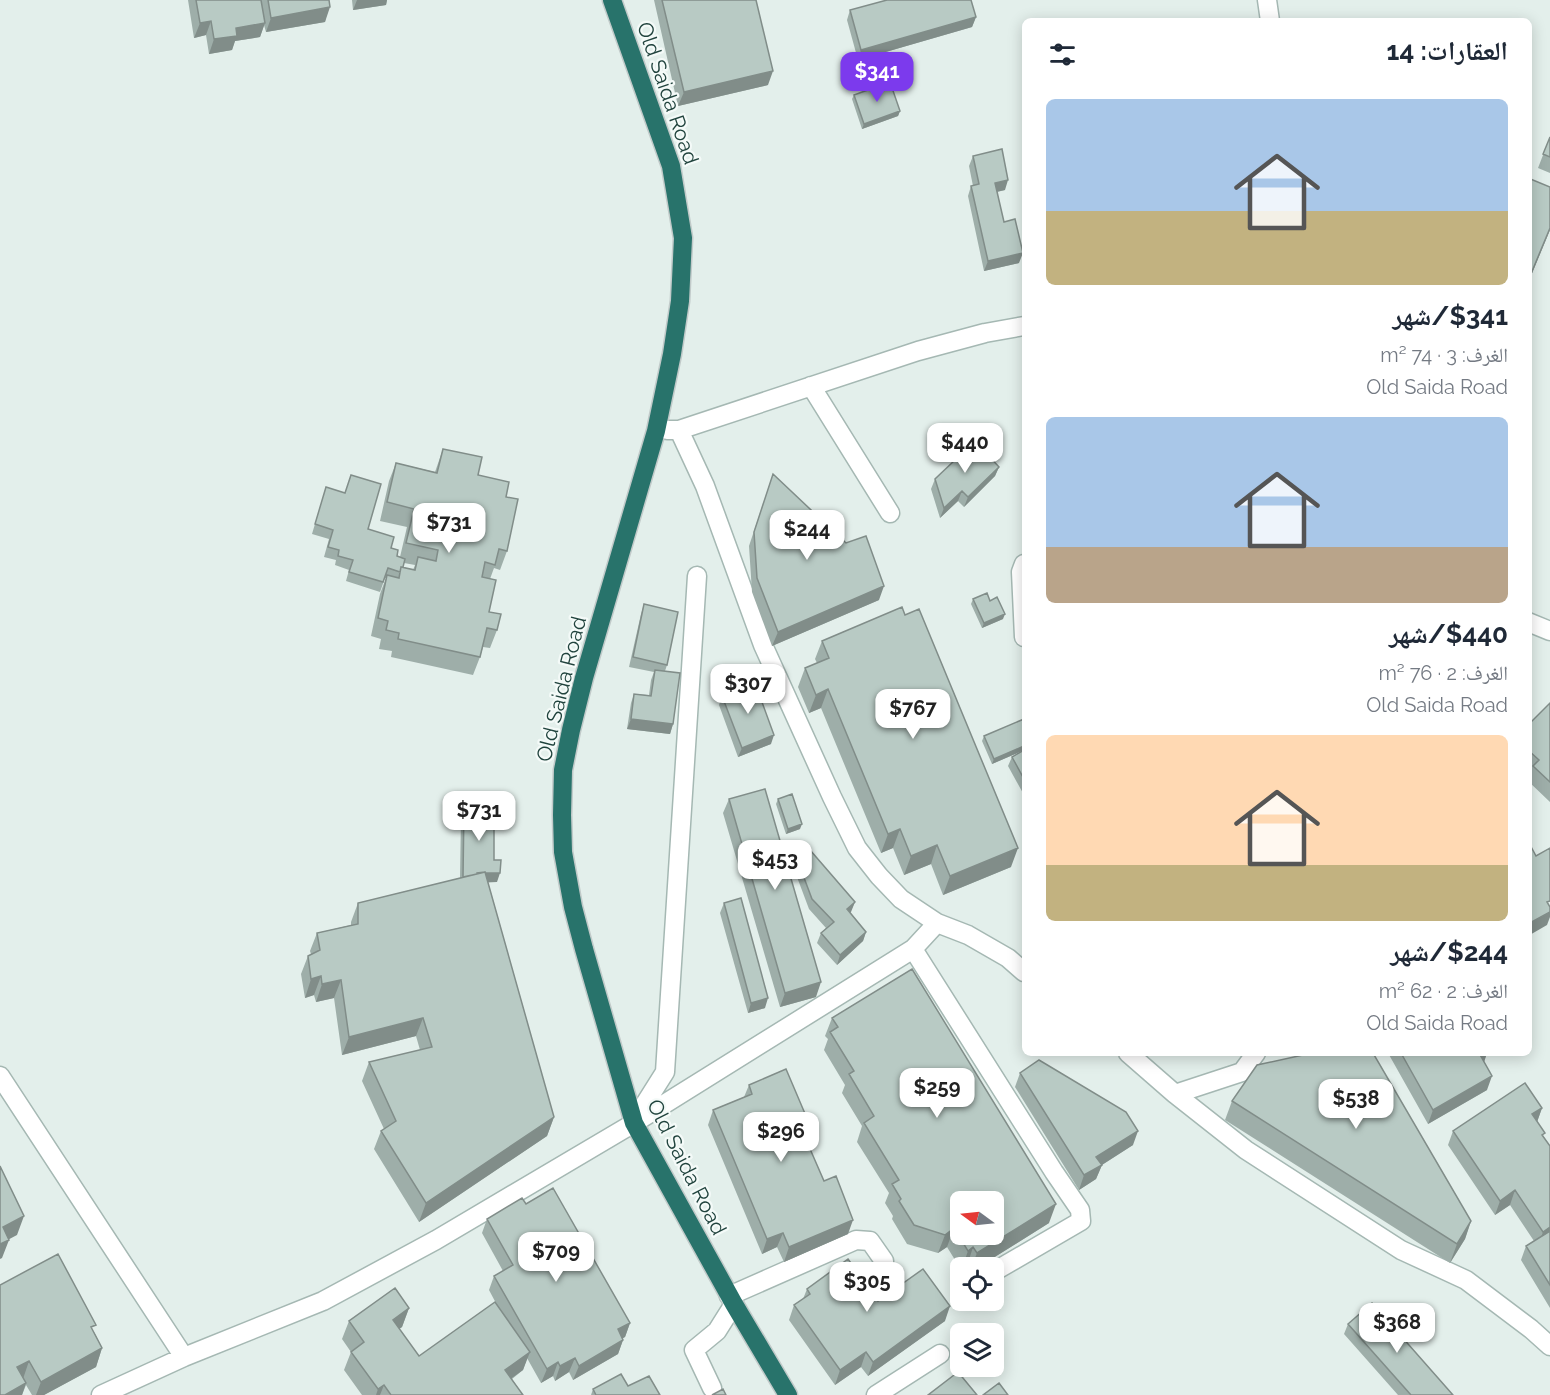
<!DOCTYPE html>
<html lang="ar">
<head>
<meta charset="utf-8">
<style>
  :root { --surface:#fff; --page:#f6f6f7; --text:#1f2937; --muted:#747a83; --accent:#7c3aed }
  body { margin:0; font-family:Raleway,"Noto Naskh Arabic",sans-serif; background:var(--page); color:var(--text); direction:rtl; height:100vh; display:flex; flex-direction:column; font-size:22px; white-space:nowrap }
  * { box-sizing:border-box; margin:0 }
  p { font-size:20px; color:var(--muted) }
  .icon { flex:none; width:33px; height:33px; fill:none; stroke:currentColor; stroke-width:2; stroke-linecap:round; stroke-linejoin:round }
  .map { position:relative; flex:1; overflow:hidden; direction:ltr }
  .panel { position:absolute; left:1022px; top:18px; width:510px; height:1038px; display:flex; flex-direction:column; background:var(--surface); border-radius:9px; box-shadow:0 3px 15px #0003; direction:rtl }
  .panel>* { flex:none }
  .needle { width:39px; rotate:285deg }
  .buttons { position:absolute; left:950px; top:1191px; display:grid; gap:12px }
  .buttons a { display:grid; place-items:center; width:54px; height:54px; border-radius:9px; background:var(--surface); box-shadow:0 3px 15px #0003; font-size:30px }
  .price { position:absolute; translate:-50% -51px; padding:0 14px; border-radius:12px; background:#fff; color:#222; font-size:20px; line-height:39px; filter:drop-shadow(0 2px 3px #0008) }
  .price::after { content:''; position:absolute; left:50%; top:36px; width:18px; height:14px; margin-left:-9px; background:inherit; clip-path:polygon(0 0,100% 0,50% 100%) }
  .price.selected { background:var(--accent); color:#fff }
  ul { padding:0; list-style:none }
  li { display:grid; align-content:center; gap:12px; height:318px; padding:0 24px }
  li span { display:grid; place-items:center; height:186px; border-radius:9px; color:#555 }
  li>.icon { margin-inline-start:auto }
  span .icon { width:108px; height:108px; fill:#fffc; stroke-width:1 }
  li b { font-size:26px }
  h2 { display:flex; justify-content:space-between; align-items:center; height:72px; padding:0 24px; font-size:26px }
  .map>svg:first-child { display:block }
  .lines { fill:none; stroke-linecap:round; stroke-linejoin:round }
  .minor-casing { stroke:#a5b8b3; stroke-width:21 }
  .highway-casing { stroke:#c1cac9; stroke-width:21 }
  .minor { stroke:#fff; stroke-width:18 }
  .highway { stroke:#28736b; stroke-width:18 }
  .wall { fill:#9eaea9; fill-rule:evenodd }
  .shaded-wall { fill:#818d89 }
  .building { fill:#b8cac4; stroke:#818d89; stroke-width:1.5; fill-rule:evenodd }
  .labels { text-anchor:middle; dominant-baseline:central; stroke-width:4.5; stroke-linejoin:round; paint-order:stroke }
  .street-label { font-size:21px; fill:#20433d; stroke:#f4faf8 }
</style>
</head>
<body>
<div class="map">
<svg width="1550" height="1395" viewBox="0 0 1550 1395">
  <rect width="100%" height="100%" fill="#e3efeb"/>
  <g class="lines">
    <g class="minor-casing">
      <path id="minor" d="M1267,0L1270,21
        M811,386L890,513
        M667,430H679L918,351L985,333L1024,326
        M679,430L705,486L763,645L832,797L857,848L879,876L901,899L937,923L968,935L1008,958L1024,972
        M1024,564L1021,572L1024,637
        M1528,622L1550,631
        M913,949L1054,1172L1080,1210L1081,1221L995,1271
        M1128,1053L1175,1094L1246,1150L1401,1250L1466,1280L1531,1329L1550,1346
        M0,1076L184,1357
        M1175,1094L1242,1072L1256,1053
        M636,1118L665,1072L697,576
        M729,1296L856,1240L870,1241L884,1261
        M712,1388L694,1350L717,1331L734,1304
        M101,1395L184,1357L323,1301L436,1240L634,1123L913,949L937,923
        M876,1395L940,1354"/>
    </g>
    <g class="highway-casing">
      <path id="highway" d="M612,0L671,166L683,238L680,301L672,354L656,431L584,678L571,730L563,770L562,815L563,852L573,907L584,949L634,1123L734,1304L788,1395"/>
    </g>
    <use href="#minor" class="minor"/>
    <use href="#highway" class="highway"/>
  </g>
  <path class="wall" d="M188,0H329L325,22L266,32L264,25L260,37L235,41L232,50L209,54L206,35L194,38Z
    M352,0H387L386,5L353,10Z
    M654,0H756L768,85L678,106Z
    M850,10L976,17L972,27L858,60L847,20Z
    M854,95L900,111L898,116L862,129L852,99Z
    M1550,137V173L1538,168Z
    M973,156L1005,190L997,192L1004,222L1019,263L984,271L968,196L971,186H973L969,166Z
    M443,449L506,497L507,551L500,570L494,568L490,579L489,612L497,630L490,648L483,647L480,657L473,675L391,657L392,651L379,649L381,639L371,636L380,594L386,578H385L380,592L346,581L349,570L335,565L336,560L324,557L329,539L312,534L326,487L345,493L351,475L368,529L391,548L397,556L400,557L407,527L380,521L389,481L396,463L435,472ZM404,563L415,565L413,570L403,567Z
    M999,467L995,476L964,507L958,501L940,518L931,489L935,479Z
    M773,474L879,600L772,646L752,592L749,546Z
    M973,599L990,601L1003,619L982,628L971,604Z
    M644,604L667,665L665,671L673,724L670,734L627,729L631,703L634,694L649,695L651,680L654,672L629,667L641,614Z
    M822,641L1011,867L943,895L931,864L904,875L893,848L881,853L821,708L809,713L798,687L805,668L817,663L815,659Z
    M722,696L771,744L738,757L719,705Z
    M1550,703V802L1528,781L1531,772L1528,770V725Z
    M1024,719V795L1008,766L1012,757L1022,751L992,764L982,741L984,736Z
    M729,799L816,997L780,1007L723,813Z
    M778,799L800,829L786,834L776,804Z
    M464,806L484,814L494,860L497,882H488L554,1117L547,1136L419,1222L374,1149L381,1131L384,1129L362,1081L369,1062L420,1050L416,1036L342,1055L334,998L316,1002L314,995L305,998L301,974L308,956L311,954L310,951L317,933L351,925V922L358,903L460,878L461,816Z
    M794,851L855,902L850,912L866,932L863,941L837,965L817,943L821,933L826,928L809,909L791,861Z
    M724,903L765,1008L748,1013L720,913Z
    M832,1018L1049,1223L977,1268H968L967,1266L964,1268H960L947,1247L938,1253L907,1244L892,1219L893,1216L885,1203L889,1193L857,1142L862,1126L842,1093L845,1085L824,1050L828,1039L825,1036Z
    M1388,1053H1487L1484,1062L1487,1090L1428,1124Z
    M1020,1073L1133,1145L1102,1165L1096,1179L1079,1190L1015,1087Z
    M749,1085L806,1116L801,1128L824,1181L848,1234L784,1262L777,1247L762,1254L708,1125L713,1110L744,1097Z
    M1232,1101L1471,1221L1465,1239L1450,1263L1225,1120Z
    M1542,1108L1537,1122L1544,1137L1550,1146V1308L1521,1260L1526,1246L1534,1241L1510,1205L1495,1215L1448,1145L1453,1131Z
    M526,1204L630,1323L625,1337L622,1338L623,1340L618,1354L573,1380L569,1372L555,1381L553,1376L541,1383L527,1358L523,1370L512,1379L523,1395H362L344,1370L351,1352L342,1339L349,1321L409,1308L402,1327L399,1329L419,1356L498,1307L489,1290L494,1276L503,1271L482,1233L487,1219Z
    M0,1285L94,1332L102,1348L96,1367L44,1395H32L26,1385L22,1395Z
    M807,1289L878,1301L945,1321L868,1376L861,1367L835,1385L789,1320L794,1305L803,1299Z
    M1348,1324L1453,1395H1398L1344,1334Z
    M593,1389L660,1395H591Z"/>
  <path class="shaded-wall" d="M357,0H387L386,5L353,10Z
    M330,7L325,22L266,32L271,18Z
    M976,17L972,27L858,60L861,50Z
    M211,21L206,35L194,38L200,23Z
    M265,23L260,37L235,41L232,50L209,54L214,39L236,28Z
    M773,71L768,85L678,106L684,92Z
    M900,111L898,116L862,129L864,124Z
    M1008,180L1005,190L991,193L995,183Z
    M1550,228V230L1528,283V281Z
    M1023,253L1019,263L984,271L988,261Z
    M999,467L995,476L964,507L968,497Z
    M962,491L958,501L940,518L944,508Z
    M884,586L879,600L772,646L778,632Z
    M1005,614L1003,619L982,628L984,623Z
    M828,689L821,708L809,713L816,695Z
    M631,719L673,724L670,734L627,729Z
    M774,735L771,744L738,757L742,748Z
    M1024,746V750L992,764L994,759Z
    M802,824L800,829L786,834L788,829Z
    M900,829L893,848L881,853L888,834Z
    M937,845L931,864L904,875L911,856Z
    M1018,848L1011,867L943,895L950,876Z
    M477,873H500L497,882L475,883Z
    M855,902L851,912L844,919L847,909Z
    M1550,912V917L1547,925L1528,936V924Z
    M866,932L863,941L837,965L840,955Z
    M321,976L314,995L305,998L311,979Z
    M341,980L334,998L316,1002L322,984Z
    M821,982L816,997L780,1007L785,993Z
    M768,998L765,1008L748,1013L751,1003Z
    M423,1018L416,1036L342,1055L349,1037Z
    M1479,1053H1487L1484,1062Z
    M1492,1076L1487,1090L1428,1124L1433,1110Z
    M1542,1108L1537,1122L1532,1114Z
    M806,1116L800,1130L797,1119Z
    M554,1117L547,1136L419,1222L426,1203Z
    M1138,1131L1133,1145L1097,1168L1102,1165L1096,1179L1079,1190L1084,1175L1096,1157Z
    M1515,1190L1510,1205L1495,1215L1500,1201Z
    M1056,1204L1049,1223L977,1268H971L977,1253Z
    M24,1216L17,1235L0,1244L3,1227Z
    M853,1220L848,1234L784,1262L789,1247Z
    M1471,1221L1465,1239L1450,1263L1457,1244Z
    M1550,1227V1238L1538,1246L1543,1232Z
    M954,1228L947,1247L938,1253L945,1235Z
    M783,1233L777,1247L762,1254L767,1239Z
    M9,1240L2,1258L0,1259V1244Z
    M973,1247L967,1266L962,1268L968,1251Z
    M950,1306L945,1321L868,1376L873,1362Z
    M409,1308L402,1327L386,1338L393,1320Z
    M630,1323L625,1337L613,1344L618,1329Z
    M623,1340L618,1354L573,1380L579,1366Z
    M102,1348L96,1367L44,1395H36L41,1382Z
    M530,1352L523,1370L498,1388L505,1370Z
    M866,1352L861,1367L835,1385L840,1370Z
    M575,1358L569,1372L555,1381L560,1366Z
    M29,1361L23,1379L17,1367Z
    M558,1362L553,1376L541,1383L547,1369Z
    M26,1383L22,1395H5Z
    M384,1385L380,1395H376L378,1389Z"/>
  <path class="building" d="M196,0H261L265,23L236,28L237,36L214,39L211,21L200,23Z
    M268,0H329L330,7L271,18Z
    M662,0H756L773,71L684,92Z
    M887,0H971L976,17L861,50L850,10Z
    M890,82L900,111L864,124L854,95Z
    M1550,137V157L1543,154Z
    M1002,149L1008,180L995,183L1004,222L1015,219L1023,253L988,261L971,186L979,184L973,156Z
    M1528,178L1550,187V228L1528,281Z
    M975,441L999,467L968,497L962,491L944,508L935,479Z
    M443,449L482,457L478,475L509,482L506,497L518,499L507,551L499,549L495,565L485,562L482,577L496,580L489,612L501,614L497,630L487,628L480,657L398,639L399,633L386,630L388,621L378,618L387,575L399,578L401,567L415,570L418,557L436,561L438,550L406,543L414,509L387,502L396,463L437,473Z
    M773,474L846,543L866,536L884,586L778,632L757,578L754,532Z
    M351,475L381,484L368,529L394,537L391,548L398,550L397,556L405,559L403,567H401L400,572L388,568L383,582L349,572L353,560L338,556L339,550L328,547L333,530L315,524L326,487L345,493Z
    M1528,481L1530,507H1528Z
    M987,593L990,601L997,597L1005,614L984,623L973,599Z
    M644,604L678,612L667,665L633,657Z
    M902,607L905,615L919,609L1018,848L950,876L937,845L911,856L900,829L888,834L828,689L816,695L805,668L829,658L822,641Z
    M655,670L680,673L673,724L631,719L634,694L651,696Z
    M755,683L774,735L742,748L722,696Z
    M1550,703V782L1533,766L1539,760L1528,750V725Z
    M1024,719V746L994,759L984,736Z
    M1024,750V779L1012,757Z
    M765,789L821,982L785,993L729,799Z
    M792,794L802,824L788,829L778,799Z
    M464,806H484V814L494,813V860H501L500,873H486L485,872L477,873V874L463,877Z
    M1528,841L1536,856L1550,848V901L1547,902L1550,907V912L1528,924Z
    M804,843L855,902L847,909L866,932L840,955L821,933L834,922L812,899L794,851Z
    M485,872L554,1117L426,1203L381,1131L396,1121L369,1062L432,1047L423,1018L349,1037L341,980L322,984L321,976L311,979L308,956L320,950L317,933L358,924V903Z
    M741,898L768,998L751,1003L724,903Z
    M912,969L1056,1204L977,1253L973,1247L968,1251L954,1228L945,1235L914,1225L899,1201L901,1199L892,1184L899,1180L864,1123L874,1116L849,1074L854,1071L830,1032L838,1027L832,1018ZM960,1202H993V1234H960Z
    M1312,1053H1373L1471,1221L1457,1244L1232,1101L1257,1065Z
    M1401,1053H1479L1492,1076L1433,1110Z
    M1039,1060L1126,1112L1138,1131L1096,1157L1102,1165L1084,1175L1020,1073Z
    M786,1069L806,1116L797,1119L824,1181L836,1176L853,1220L789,1247L783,1233L767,1239L713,1110L752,1094L749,1085Z
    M1525,1083L1542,1108L1532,1114L1545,1133L1542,1135L1550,1146V1227L1543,1232L1515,1190L1500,1201L1453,1131Z
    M0,1166L24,1216L3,1227L9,1240L0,1244Z
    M553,1188L630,1323L618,1329L623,1340L579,1366L575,1358L560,1366L558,1362L547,1369L494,1276L513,1265L487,1219L522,1198L526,1204Z
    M1550,1231V1285L1526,1246Z
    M58,1254L96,1325L91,1327L102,1348L41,1382L29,1361L17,1367L26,1383L5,1395H0V1285Z
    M848,1259L878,1301L923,1269L950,1306L873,1362L866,1352L840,1370L794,1305L810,1294L807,1289Z
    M395,1288L409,1308L393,1320L419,1356L495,1302L530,1352L505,1370L523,1395H391L384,1385L378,1389L351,1352L364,1342L349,1321Z
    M1372,1303L1453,1395H1411L1348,1324Z
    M958,1372L977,1395H928Z
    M621,1374L628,1386L649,1376L660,1395H596L593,1389Z
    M999,1383L1008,1395H983Z
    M723,1389L726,1395H712Z"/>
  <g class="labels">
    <g class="street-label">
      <text transform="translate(668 93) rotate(71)">Old Saida Road</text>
      <text transform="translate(561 689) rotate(-76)">Old Saida Road</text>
      <text transform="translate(687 1167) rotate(63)">Old Saida Road</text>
    </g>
  </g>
</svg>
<div class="buttons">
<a><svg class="needle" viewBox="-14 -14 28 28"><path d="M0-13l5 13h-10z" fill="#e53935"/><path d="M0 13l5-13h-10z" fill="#747a83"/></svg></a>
<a><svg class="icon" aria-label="locate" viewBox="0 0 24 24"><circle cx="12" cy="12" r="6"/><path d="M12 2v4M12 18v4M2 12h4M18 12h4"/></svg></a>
<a><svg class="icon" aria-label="layers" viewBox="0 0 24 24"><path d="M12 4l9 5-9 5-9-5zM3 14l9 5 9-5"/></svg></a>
</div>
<b class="price selected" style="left:877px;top:103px">$341</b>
<b class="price" style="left:965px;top:474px">$440</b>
<b class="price" style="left:449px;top:554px">$731</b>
<b class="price" style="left:807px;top:561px">$244</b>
<b class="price" style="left:748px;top:715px">$307</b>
<b class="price" style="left:913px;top:740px">$767</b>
<b class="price" style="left:479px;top:842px">$731</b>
<b class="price" style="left:775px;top:891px">$453</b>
<b class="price" style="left:937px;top:1119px">$259</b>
<b class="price" style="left:1356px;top:1130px">$538</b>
<b class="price" style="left:781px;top:1163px">$296</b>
<b class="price" style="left:556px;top:1283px">$709</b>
<b class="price" style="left:867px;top:1313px">$305</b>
<b class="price" style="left:1397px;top:1354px">$368</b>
<section class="panel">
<h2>العقارات: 14<svg class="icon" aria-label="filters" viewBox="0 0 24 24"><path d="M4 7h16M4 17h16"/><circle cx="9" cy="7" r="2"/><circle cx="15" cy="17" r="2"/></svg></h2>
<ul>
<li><span style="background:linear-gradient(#a9c7e8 60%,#c2b280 0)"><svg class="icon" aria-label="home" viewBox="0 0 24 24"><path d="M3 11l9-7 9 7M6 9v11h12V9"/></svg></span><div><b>$341/شهر</b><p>الغرف: 3 · 74 m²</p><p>Old Saida Road</p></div></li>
<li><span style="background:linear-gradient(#a9c7e8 70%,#b9a48a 0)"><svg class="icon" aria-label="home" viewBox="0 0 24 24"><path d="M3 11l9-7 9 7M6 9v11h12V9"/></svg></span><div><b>$440/شهر</b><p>الغرف: 2 · 76 m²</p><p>Old Saida Road</p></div></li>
<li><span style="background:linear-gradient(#ffd9b3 70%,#c2b280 0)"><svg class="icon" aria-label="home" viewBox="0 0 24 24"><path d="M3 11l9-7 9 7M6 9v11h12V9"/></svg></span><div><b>$244/شهر</b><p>الغرف: 2 · 62 m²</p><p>Old Saida Road</p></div></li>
</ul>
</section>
</div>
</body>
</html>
